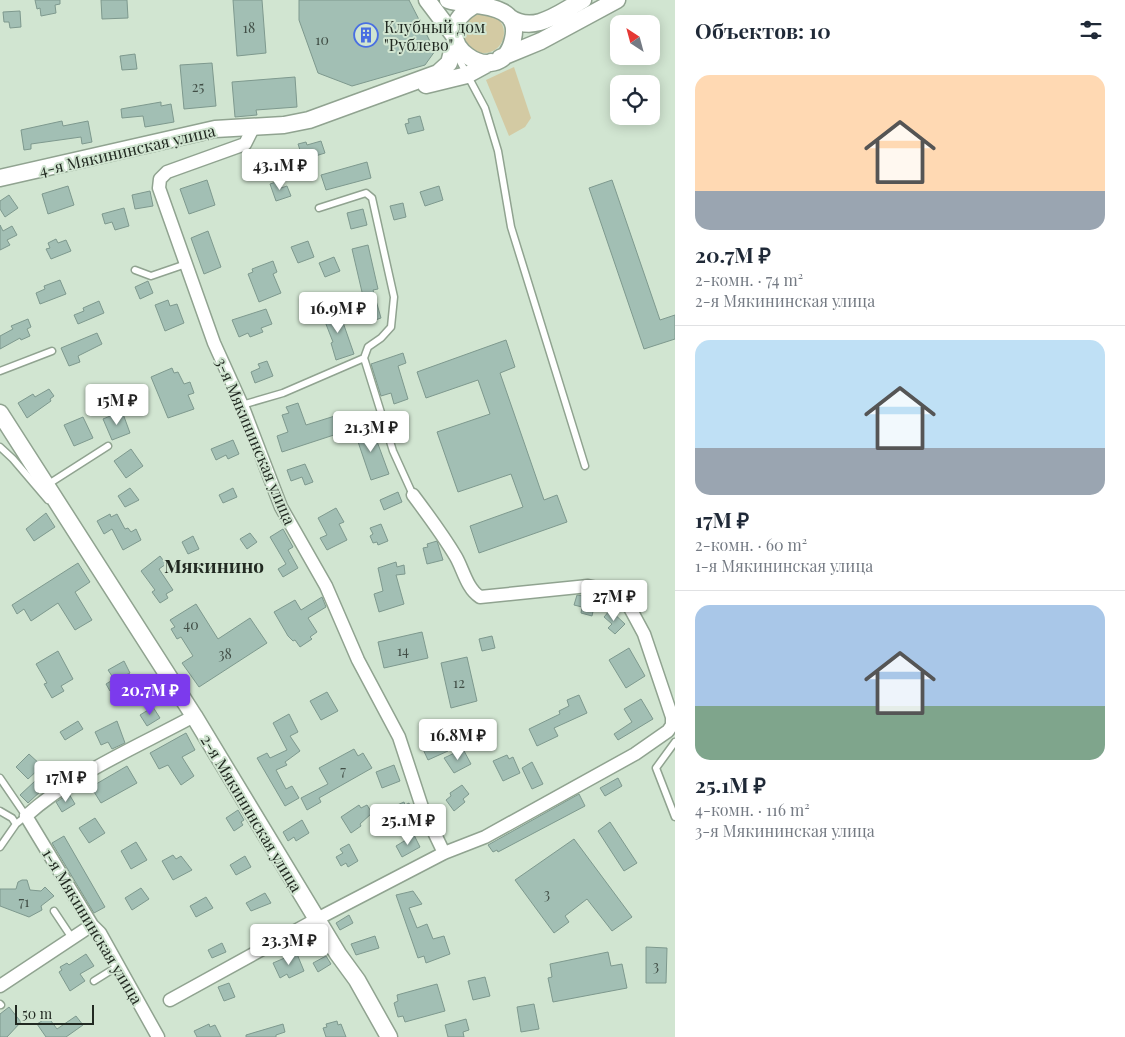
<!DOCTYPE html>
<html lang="ru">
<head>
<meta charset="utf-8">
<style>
  :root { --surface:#fff; --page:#f2f2f3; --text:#1f2937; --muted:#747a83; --line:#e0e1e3; --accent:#7c3aed }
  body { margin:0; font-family:"Playfair Display",serif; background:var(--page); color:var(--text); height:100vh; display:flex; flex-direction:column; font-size:19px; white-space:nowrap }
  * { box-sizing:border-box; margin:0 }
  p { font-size:16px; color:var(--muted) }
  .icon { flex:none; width:28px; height:28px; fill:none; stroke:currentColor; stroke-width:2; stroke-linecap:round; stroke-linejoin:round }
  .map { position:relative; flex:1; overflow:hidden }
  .side { display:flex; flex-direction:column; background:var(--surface); width:450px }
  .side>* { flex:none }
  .needle { width:32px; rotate:324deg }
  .tools { position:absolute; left:610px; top:15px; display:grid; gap:10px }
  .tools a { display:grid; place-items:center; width:50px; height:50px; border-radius:10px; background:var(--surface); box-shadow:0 2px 12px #0003; font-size:25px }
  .scale { position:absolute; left:15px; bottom:12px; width:79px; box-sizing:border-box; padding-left:5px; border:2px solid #212921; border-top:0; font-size:14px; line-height:18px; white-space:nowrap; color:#212921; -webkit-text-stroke:4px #d1e5d1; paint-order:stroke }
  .price { position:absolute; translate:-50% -42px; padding:0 11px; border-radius:5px; background:#fff; color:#222; font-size:16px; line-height:32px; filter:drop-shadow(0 1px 2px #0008) }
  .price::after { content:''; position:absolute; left:50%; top:30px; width:15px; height:11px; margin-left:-8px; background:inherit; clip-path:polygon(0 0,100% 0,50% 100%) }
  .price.active { background:var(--accent); color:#fff }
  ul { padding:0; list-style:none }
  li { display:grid; align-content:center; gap:10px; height:265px; padding:0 20px }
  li+li { border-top:1px solid var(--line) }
  li span { display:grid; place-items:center; height:155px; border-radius:15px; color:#555 }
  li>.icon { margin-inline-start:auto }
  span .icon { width:90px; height:90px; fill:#fffc; stroke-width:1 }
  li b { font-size:21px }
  h2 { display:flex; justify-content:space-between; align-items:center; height:60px; padding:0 20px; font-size:21px }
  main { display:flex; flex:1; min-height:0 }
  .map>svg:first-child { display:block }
  .green { fill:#d3caa3 }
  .building { fill:#a2bfb4; stroke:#7e998e }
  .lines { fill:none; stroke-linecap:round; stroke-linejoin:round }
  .service-casing { stroke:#90a390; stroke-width:9 }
  .minor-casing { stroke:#90a390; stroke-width:15 }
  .tertiary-casing { stroke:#90a390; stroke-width:19 }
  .service { stroke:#fff; stroke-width:6 }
  .minor { stroke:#fff; stroke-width:12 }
  .tertiary { stroke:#fff; stroke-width:16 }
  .labels { text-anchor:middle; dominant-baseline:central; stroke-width:4; stroke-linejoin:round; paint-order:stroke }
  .number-label { font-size:14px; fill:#414e46 }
  .poi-label { font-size:16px; fill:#212921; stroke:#d1e5d1; text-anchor:start }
  .street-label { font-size:16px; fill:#212921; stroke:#d1e5d1 }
  .quarter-label { font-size:19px; font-weight:bold; fill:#212921; stroke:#d1e5d1 }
</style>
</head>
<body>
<main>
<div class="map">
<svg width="675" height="1037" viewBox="0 0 675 1037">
  <rect width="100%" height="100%" fill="#d1e5d1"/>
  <path class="green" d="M464 33a20 20 0 1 1 40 0a20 20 0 1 1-40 0Z
    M514,67L531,118L525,127L509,136L486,80Z"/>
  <path class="building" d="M35,0H60V4L55,5L56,13L41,16L40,8L37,9Z
    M101,0H127L128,18L102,19Z
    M233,0H262L266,53L237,56Z
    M299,0H409L435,51L425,65L352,86L318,73L299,20Z
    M20,11L21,27L10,28L9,22H4L3,12Z
    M135,54L137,69L122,70L120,56Z
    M212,63L216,106L184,109L180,65Z
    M295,77L297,107L256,110L257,115L235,117L232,82Z
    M161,102V106L171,104L174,122L145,127L143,116L122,118L121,109Z
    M420,116L424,130L408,134L405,124L409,123L408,119Z
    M62,121L63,126L88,121L92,142L82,144L81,137L31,144V149L24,150L21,130Z
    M321,141L325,153L309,158L308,154L302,156L298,144L306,142L307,145Z
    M367,162L371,178L326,190L321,175Z
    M207,180L215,205L189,214L180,189Z
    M612,180L660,320L675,315V339L644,349L589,188Z
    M279,181L281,188L287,186L291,196L276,201L270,184Z
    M68,186L74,205L48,214L42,194Z
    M439,186L443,200L425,206L420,192Z
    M150,191L153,206L135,209L132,195Z
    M9,195L18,208L5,217L0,209V201Z
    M403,203L406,217L394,220L390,206Z
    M124,208L129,226L115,230L112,222L105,224L102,214Z
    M363,209L367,225L351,229L347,213Z
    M0,225L3,231L12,226L17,235L7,240L10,245L0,250Z
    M208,231L221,267L204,274L191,238Z
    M56,239L58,243L66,240L71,251L51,259L46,249L50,248L48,243Z
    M308,241L314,257L298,263L291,247Z
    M368,245L378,289L373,290L381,318L367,323L361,306L365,305L352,249Z
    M334,257L340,271L325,277L319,263Z
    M273,261L277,272L273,274L281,293L259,302L248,274L253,272L252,269Z
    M60,280L66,294L40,304L36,293L45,289L44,286Z
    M148,281L153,293L140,299L135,287Z
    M168,300L170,306L177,304L184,323L165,331L155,305Z
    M99,301L104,313L78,324L74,315L84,311L83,308Z
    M338,308L354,354L336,360L331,343L333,342L322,314Z
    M266,309L272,324L261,328L263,332L250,337L248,333L239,337L232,320Z
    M28,319L31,327L27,329L30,336L21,340L20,338L0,349V336L13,329L11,326Z
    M97,333L102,344L78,356L80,362L69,366L61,348Z
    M506,340L515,367L500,373L544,500L557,495L567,522L479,553L470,526L523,507L511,474L458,492L437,432L490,414L478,380L426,398L417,372Z
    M403,353L406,363L398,366L408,399L394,404L391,393L381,396L371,364Z
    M267,361L273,376L255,383L251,372L260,368L258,364Z
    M172,368L174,373L178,372L184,384L190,382L194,393L188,395L194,409L168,418L151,377Z
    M49,389L54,396L50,399L51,401L27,418L18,403L33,394L35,397Z
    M298,403L306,425L338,415L343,432L282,452L277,436L288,432L282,415L289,413L286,407Z
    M122,411L130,433L112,440L103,419Z
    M83,417L93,438L74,446L64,425Z
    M371,425L389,474L371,480L354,430Z
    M233,440L239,454L228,459L226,455L216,460L211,449Z
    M131,449L143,466L126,478L114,461Z
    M305,464L313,482L305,485L302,477L291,481L287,470Z
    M130,488L139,500L125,507L118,496Z
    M233,488L237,497L223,503L219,495Z
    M398,492L402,502L384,510L380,500Z
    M336,508L344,522L339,524L347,540L327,550L320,538L327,535L318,518Z
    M46,513L55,527L34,541L26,529Z
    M110,514L111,517L117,514L125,529L128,528L131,532L136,529L141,540L123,550L112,529L104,534L97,521Z
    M381,524L388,541L378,545L377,542L373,543L370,536L373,534L370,528Z
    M283,529L293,547L288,550L298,568L283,577L278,569L286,564L270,537Z
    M250,533L257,542L247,549L240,539Z
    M193,536L199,549L188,554L182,542Z
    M437,541L443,560L427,564L423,548L428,547L427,544Z
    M160,556L166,564L159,569L173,590L166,594L168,598L160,603L152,592L155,590L141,571Z
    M396,562L397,567L404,565L405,574L396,575L404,604L379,612L374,594L383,591L378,568Z
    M78,563L90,582L75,592L92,620L75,630L58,603L31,621L24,609L17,614L12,605Z
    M577,595L596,598L592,616L581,613L582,607L574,605Z
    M322,597L326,607L308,618L317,632L310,637L312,639L300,647L295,640L293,641L288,636L274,612L295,600L301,610Z
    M196,604L218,639L250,618L267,643L199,687L182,663L193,656L181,637L177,639L171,629L175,627L170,620Z
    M610,610L625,624L615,634L608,628L612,624L604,617Z
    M422,632L428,658L384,668L378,642Z
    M492,636L495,648L482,651L479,639Z
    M629,648L645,676L626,688L609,660Z
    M58,651L73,679L61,686L64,691L52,698L44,684L47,683L36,664Z
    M467,657L477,701L451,708L441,663Z
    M124,661L130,673L122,677L125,683L110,691L106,684L114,679L108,670Z
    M327,692L338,711L321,720L310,701Z
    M579,695L587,713L554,728L558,736L537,746L529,729L560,714L559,711L569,706L567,700Z
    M641,699L653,719L618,740L614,734L632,722L624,709Z
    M153,707L160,718L147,726L140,715Z
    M289,714L298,732L290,736L300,751L285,762L287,765L276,770L286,789L292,786L299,798L285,806L257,758L267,753L270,758L287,750L273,723Z
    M78,721L83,729L65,740L60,732Z
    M117,721L125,743L112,749L108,742L101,745L95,732Z
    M186,733L195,750L182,757L194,776L181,785L168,765L159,769L150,753Z
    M442,736L448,751L428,760L421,745Z
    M354,749L358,756L363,753L372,768L319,798L321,802L307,810L301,798L328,784L319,768Z
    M463,749L471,764L454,773L444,758Z
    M29,754L42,766L28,779L16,767Z
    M507,755L509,759L513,757L520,773L503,781L493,761Z
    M532,762L543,784L532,789L522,768Z
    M394,765L400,781L382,788L376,772Z
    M127,766L137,783L101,803L91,787Z
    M618,778L622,786L605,796L600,788Z
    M35,781L43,789L28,803L20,795Z
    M462,785L469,794L463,799L465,802L454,811L446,800L451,796L450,793Z
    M69,794L75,804L62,812L56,802Z
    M579,794L585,806L498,852L497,850L493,852L488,845Z
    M404,802L405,805L409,803L413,814L397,821L392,811L396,809L395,806Z
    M359,805L361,808L367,805L372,813L360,824L361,826L351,833L341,817Z
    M238,810L244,820L241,822L243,825L234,831L226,818Z
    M95,818L105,833L89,843L79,828Z
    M302,820L309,833L296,841L294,837L288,841L283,832Z
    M610,822L637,863L624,871L598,831Z
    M414,835L420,847L402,857L396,846Z
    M64,836L105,907L94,913L52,843Z
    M574,839L632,917L612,931L587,899L565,916L569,922L554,933L515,880Z
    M136,842L147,860L131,869L121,851Z
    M349,844L358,861L348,867L346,863L341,866L336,857L343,853L340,849Z
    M173,855L176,859L181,856L192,870L173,880L162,861Z
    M245,856L251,867L236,875L230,865Z
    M22,880H27L30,890L41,891L45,887L54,896L41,906L42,910L29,917L0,906V889H16L18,882Z
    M141,888L149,899L132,910L125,898Z
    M413,891L422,904L409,908L417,928L427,924L433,939L444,936L450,954L426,963L424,956L418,958L396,895Z
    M265,893L271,903L251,911L246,903Z
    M206,897L213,908L196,917L190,906Z
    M349,915L353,923L340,930L336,923Z
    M375,936L379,948L356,955L351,944Z
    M222,943L226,952L212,958L208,950Z
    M646,947L667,948L666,983H646Z
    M608,952L611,966L622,964L627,988L553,1002L548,978L552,977L550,964Z
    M86,954L94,966L80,974L85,981L70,991L59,972L62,970L60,967L67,963L69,965Z
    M294,954H297L304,971L289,978L287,974L280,978L273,963Z
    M326,956L331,964L318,972L313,963Z
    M485,977L490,996L473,1000L468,981Z
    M229,983L235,997L224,1001L218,987Z
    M437,984L445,1011L405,1022L403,1016L398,1017L394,1003L398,1001L397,995Z
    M534,1004L539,1029L521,1032L517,1007Z
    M9,1007L21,1022L7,1037H0V1014Z
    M76,1016L83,1025L66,1037H46L37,1024L48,1017L57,1029Z
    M466,1019L469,1030L463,1032L464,1037H448L445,1025Z
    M337,1021L338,1025L341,1024L346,1037H326L323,1028L327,1027L326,1024Z
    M209,1024L210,1027L215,1025L221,1037H197L194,1031Z
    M283,1024L285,1032L276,1035V1037H246V1035Z"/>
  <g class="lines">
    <g class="service-casing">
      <path id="service" d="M455,52L485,108L498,151L511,227L585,466
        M319,208L366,193L372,198L394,297L391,327L381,338L368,347L364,358L393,451L413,495
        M135,270L151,276L186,264
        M0,371L52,351
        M242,405L283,393L364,358
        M0,447L13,459L48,500
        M47,485L108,446
        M675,742L656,768L675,817
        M0,778L26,816L16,824L0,847
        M0,811L12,818L16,824
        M54,911L72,938
        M94,981L118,966
        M0,1004L1,1005"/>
    </g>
    <g class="minor-casing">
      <path id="minor" d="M254,126L245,144L167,172L160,179L159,188L214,343L242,405L281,507L326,586L358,660L399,737L422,807L444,853
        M0,986L92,925
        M170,1000L317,919L444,853L485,837L635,754L668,731L672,725V717L644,634L630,608L616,592L588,586L480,597C467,589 463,569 456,557C443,535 428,515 413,495
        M158,1037L100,933L92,925L26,816C74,773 137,747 194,716"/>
    </g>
    <g class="tertiary-casing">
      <path id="tertiary" d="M427,0L455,37
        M448,0C470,8 522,0 513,39C501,96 416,38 475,5
        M509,17C534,35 560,12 583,0
        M500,58L541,41L617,0
        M426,85L467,75L491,62
        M0,178L215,129L284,125L309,120L438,73L449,63L455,40
        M0,413L194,716L338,954L357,980L389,1037"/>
    </g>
    <use href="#service" class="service"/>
    <use href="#minor" class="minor"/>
    <use href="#tertiary" class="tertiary"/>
  </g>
  <defs>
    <g id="building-ring" transform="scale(1.25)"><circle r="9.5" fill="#d1e5d1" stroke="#496fe2" stroke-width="1.5"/><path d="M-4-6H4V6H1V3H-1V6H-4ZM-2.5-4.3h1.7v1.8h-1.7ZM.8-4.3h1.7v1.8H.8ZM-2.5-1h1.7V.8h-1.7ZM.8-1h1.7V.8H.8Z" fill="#496fe2"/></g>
  </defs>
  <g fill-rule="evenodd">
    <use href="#building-ring" x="366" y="35"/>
  </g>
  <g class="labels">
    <g class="number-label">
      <text x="249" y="27">18</text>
      <text x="322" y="39">10</text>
      <text x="198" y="86">25</text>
      <text x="191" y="624">40</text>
      <text x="403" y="650">14</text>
      <text x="225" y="653">38</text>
      <text x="459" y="682">12</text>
      <text x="343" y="770">7</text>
      <text x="547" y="893">3</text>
      <text x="24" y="901">71</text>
      <text x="656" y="965">3</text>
    </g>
    <g class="poi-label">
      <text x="384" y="26">Клубный дом<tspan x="384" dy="18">"Рублево"</tspan></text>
    </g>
    <g class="street-label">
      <text transform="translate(127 150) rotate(-13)">4-я Мякининская улица</text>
      <text transform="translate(256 441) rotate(67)">3-я Мякининская улица</text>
      <text transform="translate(252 813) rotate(59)">2-я Мякининская улица</text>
      <text transform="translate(93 926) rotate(59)">1-я Мякининская улица</text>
    </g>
    <g class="quarter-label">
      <text x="214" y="565">Мякинино</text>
    </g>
  </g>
</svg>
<div class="tools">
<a><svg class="needle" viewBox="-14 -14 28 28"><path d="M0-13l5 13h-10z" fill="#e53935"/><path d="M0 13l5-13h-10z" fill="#747a83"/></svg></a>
<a><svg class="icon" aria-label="locate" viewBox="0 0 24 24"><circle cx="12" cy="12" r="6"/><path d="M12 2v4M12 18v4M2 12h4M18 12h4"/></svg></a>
</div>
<div class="scale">50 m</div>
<b class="price" style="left:280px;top:191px">43.1M ₽</b>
<b class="price" style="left:338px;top:334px">16.9M ₽</b>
<b class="price" style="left:117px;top:426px">15M ₽</b>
<b class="price" style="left:371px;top:453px">21.3M ₽</b>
<b class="price" style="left:614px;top:622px">27M ₽</b>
<b class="price active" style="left:150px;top:716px">20.7M ₽</b>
<b class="price" style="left:458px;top:761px">16.8M ₽</b>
<b class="price" style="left:66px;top:803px">17M ₽</b>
<b class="price" style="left:408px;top:846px">25.1M ₽</b>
<b class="price" style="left:289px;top:966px">23.3M ₽</b>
</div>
<section class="side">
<h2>Объектов: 10<svg class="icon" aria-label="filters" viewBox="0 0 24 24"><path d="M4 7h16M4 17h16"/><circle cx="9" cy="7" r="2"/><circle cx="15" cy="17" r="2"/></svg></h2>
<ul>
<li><span style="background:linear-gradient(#ffd9b3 75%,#9aa5b1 0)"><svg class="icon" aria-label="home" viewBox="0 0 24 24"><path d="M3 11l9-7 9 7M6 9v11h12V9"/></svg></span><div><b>20.7M ₽</b><p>2-комн. · 74 m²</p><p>2-я Мякининская улица</p></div></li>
<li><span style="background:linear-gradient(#bfe0f5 70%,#9aa5b1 0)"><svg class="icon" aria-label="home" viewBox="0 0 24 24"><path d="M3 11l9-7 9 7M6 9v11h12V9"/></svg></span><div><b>17M ₽</b><p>2-комн. · 60 m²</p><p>1-я Мякининская улица</p></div></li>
<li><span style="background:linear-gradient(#a9c7e8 65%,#7fa58c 0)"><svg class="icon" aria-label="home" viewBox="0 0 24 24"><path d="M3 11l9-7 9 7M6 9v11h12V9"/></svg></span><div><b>25.1M ₽</b><p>4-комн. · 116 m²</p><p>3-я Мякининская улица</p></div></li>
</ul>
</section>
</main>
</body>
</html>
